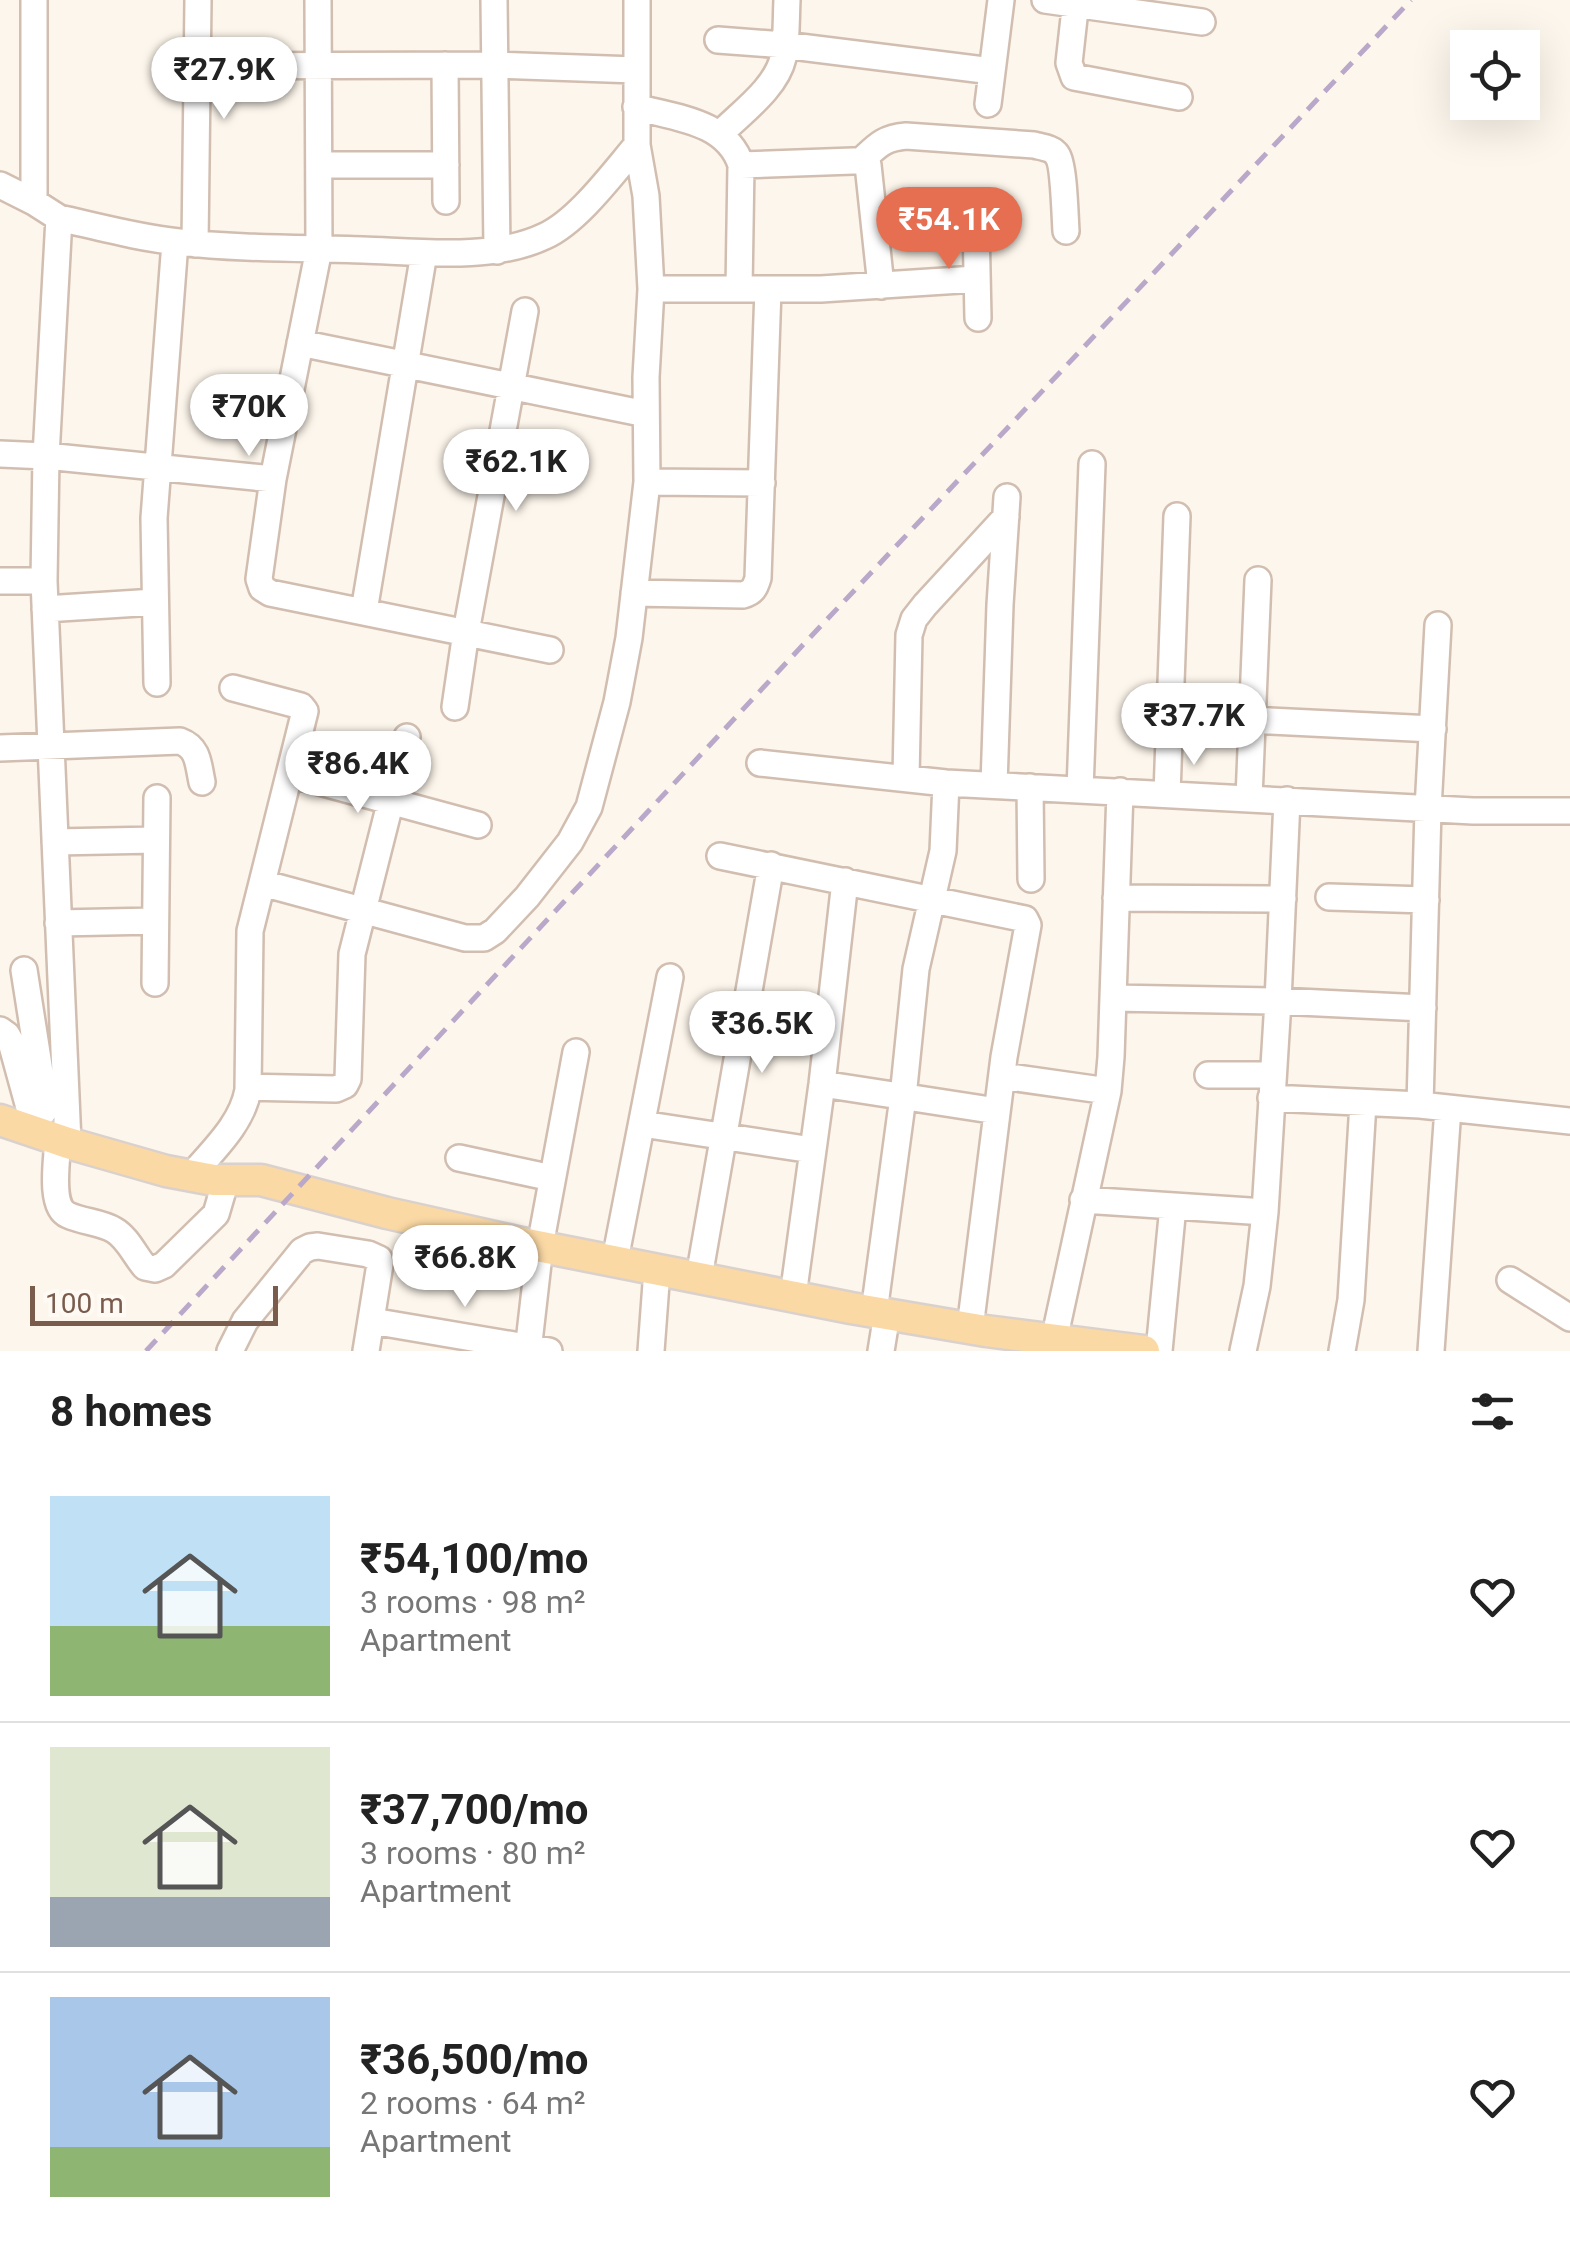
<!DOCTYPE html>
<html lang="en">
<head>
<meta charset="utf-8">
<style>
  :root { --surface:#fff; --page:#f6f6f6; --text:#222; --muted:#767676; --line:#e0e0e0; --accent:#e76f51 }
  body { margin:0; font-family:Roboto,sans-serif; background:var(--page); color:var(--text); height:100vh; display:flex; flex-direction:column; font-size:38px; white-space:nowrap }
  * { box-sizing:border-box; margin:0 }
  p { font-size:32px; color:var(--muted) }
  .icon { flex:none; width:55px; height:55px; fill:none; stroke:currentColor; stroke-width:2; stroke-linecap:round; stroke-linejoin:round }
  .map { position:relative; height:1351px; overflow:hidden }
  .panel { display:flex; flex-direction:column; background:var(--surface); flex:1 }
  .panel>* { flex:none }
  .controls { position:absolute; left:1450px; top:30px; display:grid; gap:20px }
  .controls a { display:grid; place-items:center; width:90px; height:90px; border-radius:0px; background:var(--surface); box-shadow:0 10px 40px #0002; font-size:50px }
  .scale { position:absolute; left:30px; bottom:25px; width:248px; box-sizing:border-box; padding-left:10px; border:5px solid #7a5c4d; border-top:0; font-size:28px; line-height:35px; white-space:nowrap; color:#7a5c4d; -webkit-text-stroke:8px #fffaf3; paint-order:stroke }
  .price { position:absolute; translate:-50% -85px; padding:0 22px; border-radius:35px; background:#fff; color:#222; font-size:32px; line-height:65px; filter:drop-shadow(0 2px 5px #0008) }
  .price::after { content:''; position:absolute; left:50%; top:60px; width:30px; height:22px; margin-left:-15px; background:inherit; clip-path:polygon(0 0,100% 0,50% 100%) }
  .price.selected { background:var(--accent); color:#fff }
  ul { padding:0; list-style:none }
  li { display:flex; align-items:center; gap:30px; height:250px; padding:0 50px }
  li+li { border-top:2px solid var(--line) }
  li span { display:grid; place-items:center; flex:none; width:280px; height:200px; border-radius:0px; color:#555 }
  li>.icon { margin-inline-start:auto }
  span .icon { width:120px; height:120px; fill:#fffc; stroke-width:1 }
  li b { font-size:42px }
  h2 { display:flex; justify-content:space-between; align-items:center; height:120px; padding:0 50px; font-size:42px }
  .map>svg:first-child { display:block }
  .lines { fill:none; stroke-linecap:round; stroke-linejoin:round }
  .minor-casing { stroke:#d1beb0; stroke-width:30 }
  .major-casing { stroke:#dad1cd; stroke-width:35 }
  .minor { stroke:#fff; stroke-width:25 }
  .major { stroke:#fbd9a5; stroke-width:30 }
  .rail { stroke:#b9a8c9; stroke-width:5; stroke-dasharray:15 10; stroke-linecap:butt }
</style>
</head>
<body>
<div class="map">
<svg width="1570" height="1351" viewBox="0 0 1570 1351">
  <rect width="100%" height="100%" fill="#fdf6ec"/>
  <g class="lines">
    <g class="minor-casing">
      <path id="minor" d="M34,0V202
        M318,0L319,249L273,479L259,579L262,588L270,593L550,650
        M494,0L497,251
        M1045,0L1202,22
        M1076,0L1069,63L1074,77L1179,97
        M718,40L784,45L992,71
        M445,65L446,201
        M198,66L496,65L636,70
        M988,104L1001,0
        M636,107C675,118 727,121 741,165L739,289
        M721,133C742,112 776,88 783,58C787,39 786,19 787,0
        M861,161C877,146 883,138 906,136L1034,145C1041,147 1053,148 1057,155C1064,164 1065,217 1066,231
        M319,165H446
        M741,165L853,161H861L868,165L881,286
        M0,185L34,202L59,218L46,456L44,581L68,1143
        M59,218C99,227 139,238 179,242C240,249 302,248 363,250C420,252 493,261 545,236C578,221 613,173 637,145
        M976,225L978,318
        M195,244L198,0
        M651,289H821L976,279
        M300,343L646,414
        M0,454L46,456L273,479
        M647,482L762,483
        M0,581H44
        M634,593L743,595C753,592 755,588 758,578L768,289
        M45,609L155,602
        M364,611L424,253
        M157,683L154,518L175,242
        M455,707L466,632L525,311
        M1252,720L1433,729
        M0,748L180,741C199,748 198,764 202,782
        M760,763L946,783L1473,811H1570
        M290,774L478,825
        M906,778L909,635L914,619L925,605L1006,517
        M994,785L1000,605L1007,497
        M1030,787L1031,879
        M1080,790L1092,464
        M1167,794L1177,516
        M1249,798L1258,580
        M55,842L156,840
        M720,856L1025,919L1028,925L1004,1057L970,1328
        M262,883L465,938H484L495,931L527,897L570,842L589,807L617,702L629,638L647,482L646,377L651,289L646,196L637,145V0
        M1329,897L1426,900
        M1116,898L1283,899
        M58,923L155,921
        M24,970L45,1104L44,1111L33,1123
        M155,983L157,798
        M1113,998L1278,1001L1423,1008
        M0,1030L7,1035L11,1042L36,1133
        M1208,1075H1273
        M1002,1076L1108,1091
        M822,1084L997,1111
        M248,1087L336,1089L345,1085L348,1079L352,954L407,737
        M1271,1098L1420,1105L1570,1121
        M1420,1105L1428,809L1438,625
        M642,1124L812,1150
        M58,1140C57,1159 49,1207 68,1215C83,1222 100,1222 114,1230C128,1238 135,1256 145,1267L155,1269L164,1265L216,1214L226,1180
        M459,1158L552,1178
        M191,1176C213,1150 242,1124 248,1090L250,931L305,711L301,706L233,688
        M1083,1200L1265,1212
        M615,1260L670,977
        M699,1277L771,865
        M1510,1280L1570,1318
        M793,1296L822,1084L845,881
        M874,1312L903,1097L916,969L943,851L946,783
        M372,1321L549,1351
        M1054,1340L1108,1091L1111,1057L1120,791
        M230,1351L245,1321L302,1251L310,1247L318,1246L368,1254L379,1259L380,1264L366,1351
        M528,1351L540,1246L576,1052
        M651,1351L657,1270
        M881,1351L887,1314
        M1159,1351L1173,1206
        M1243,1351L1257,1286L1265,1212L1278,1001L1287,800
        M1342,1351L1351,1300L1363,1103
        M1431,1351L1448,1108"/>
    </g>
    <g class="major-casing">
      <path id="major" d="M0,1120L68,1143L166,1171L214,1180H261L387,1213L522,1243L851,1308L986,1331L1144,1351"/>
    </g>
    <use href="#minor" class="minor"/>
    <use href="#major" class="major"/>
    <path class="rail" d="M146,1351L801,647L1411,0"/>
  </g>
</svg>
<div class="controls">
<a><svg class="icon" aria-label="locate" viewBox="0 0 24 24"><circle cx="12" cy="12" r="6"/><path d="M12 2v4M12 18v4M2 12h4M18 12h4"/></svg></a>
</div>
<div class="scale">100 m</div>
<b class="price" style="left:224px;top:122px">₹27.9K</b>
<b class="price selected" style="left:949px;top:272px">₹54.1K</b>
<b class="price" style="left:249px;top:459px">₹70K</b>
<b class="price" style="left:516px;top:514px">₹62.1K</b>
<b class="price" style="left:1194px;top:768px">₹37.7K</b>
<b class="price" style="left:358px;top:816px">₹86.4K</b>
<b class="price" style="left:762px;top:1076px">₹36.5K</b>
<b class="price" style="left:465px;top:1310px">₹66.8K</b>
</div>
<section class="panel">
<h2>8 homes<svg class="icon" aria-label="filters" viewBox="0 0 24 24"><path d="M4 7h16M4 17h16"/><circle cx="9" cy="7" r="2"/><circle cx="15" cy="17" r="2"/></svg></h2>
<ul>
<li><span style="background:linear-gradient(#bfe0f5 65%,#8fb573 0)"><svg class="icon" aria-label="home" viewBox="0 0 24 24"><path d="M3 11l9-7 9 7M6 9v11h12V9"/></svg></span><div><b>₹54,100/mo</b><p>3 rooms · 98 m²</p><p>Apartment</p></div><svg class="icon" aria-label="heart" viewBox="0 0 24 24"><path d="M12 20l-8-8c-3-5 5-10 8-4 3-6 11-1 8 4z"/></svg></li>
<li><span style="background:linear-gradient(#dfe7d0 75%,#9aa5b1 0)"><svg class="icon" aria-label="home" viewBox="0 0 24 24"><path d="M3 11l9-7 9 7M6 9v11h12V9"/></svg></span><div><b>₹37,700/mo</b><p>3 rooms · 80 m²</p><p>Apartment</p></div><svg class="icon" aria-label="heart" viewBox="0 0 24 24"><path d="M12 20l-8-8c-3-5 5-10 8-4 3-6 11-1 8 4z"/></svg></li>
<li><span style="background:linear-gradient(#a9c7e8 75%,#8fb573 0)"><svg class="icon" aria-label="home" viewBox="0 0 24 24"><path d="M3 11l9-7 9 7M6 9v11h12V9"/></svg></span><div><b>₹36,500/mo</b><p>2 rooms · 64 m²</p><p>Apartment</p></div><svg class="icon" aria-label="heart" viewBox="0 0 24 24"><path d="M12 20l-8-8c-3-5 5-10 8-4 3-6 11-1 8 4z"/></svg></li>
</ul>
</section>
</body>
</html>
